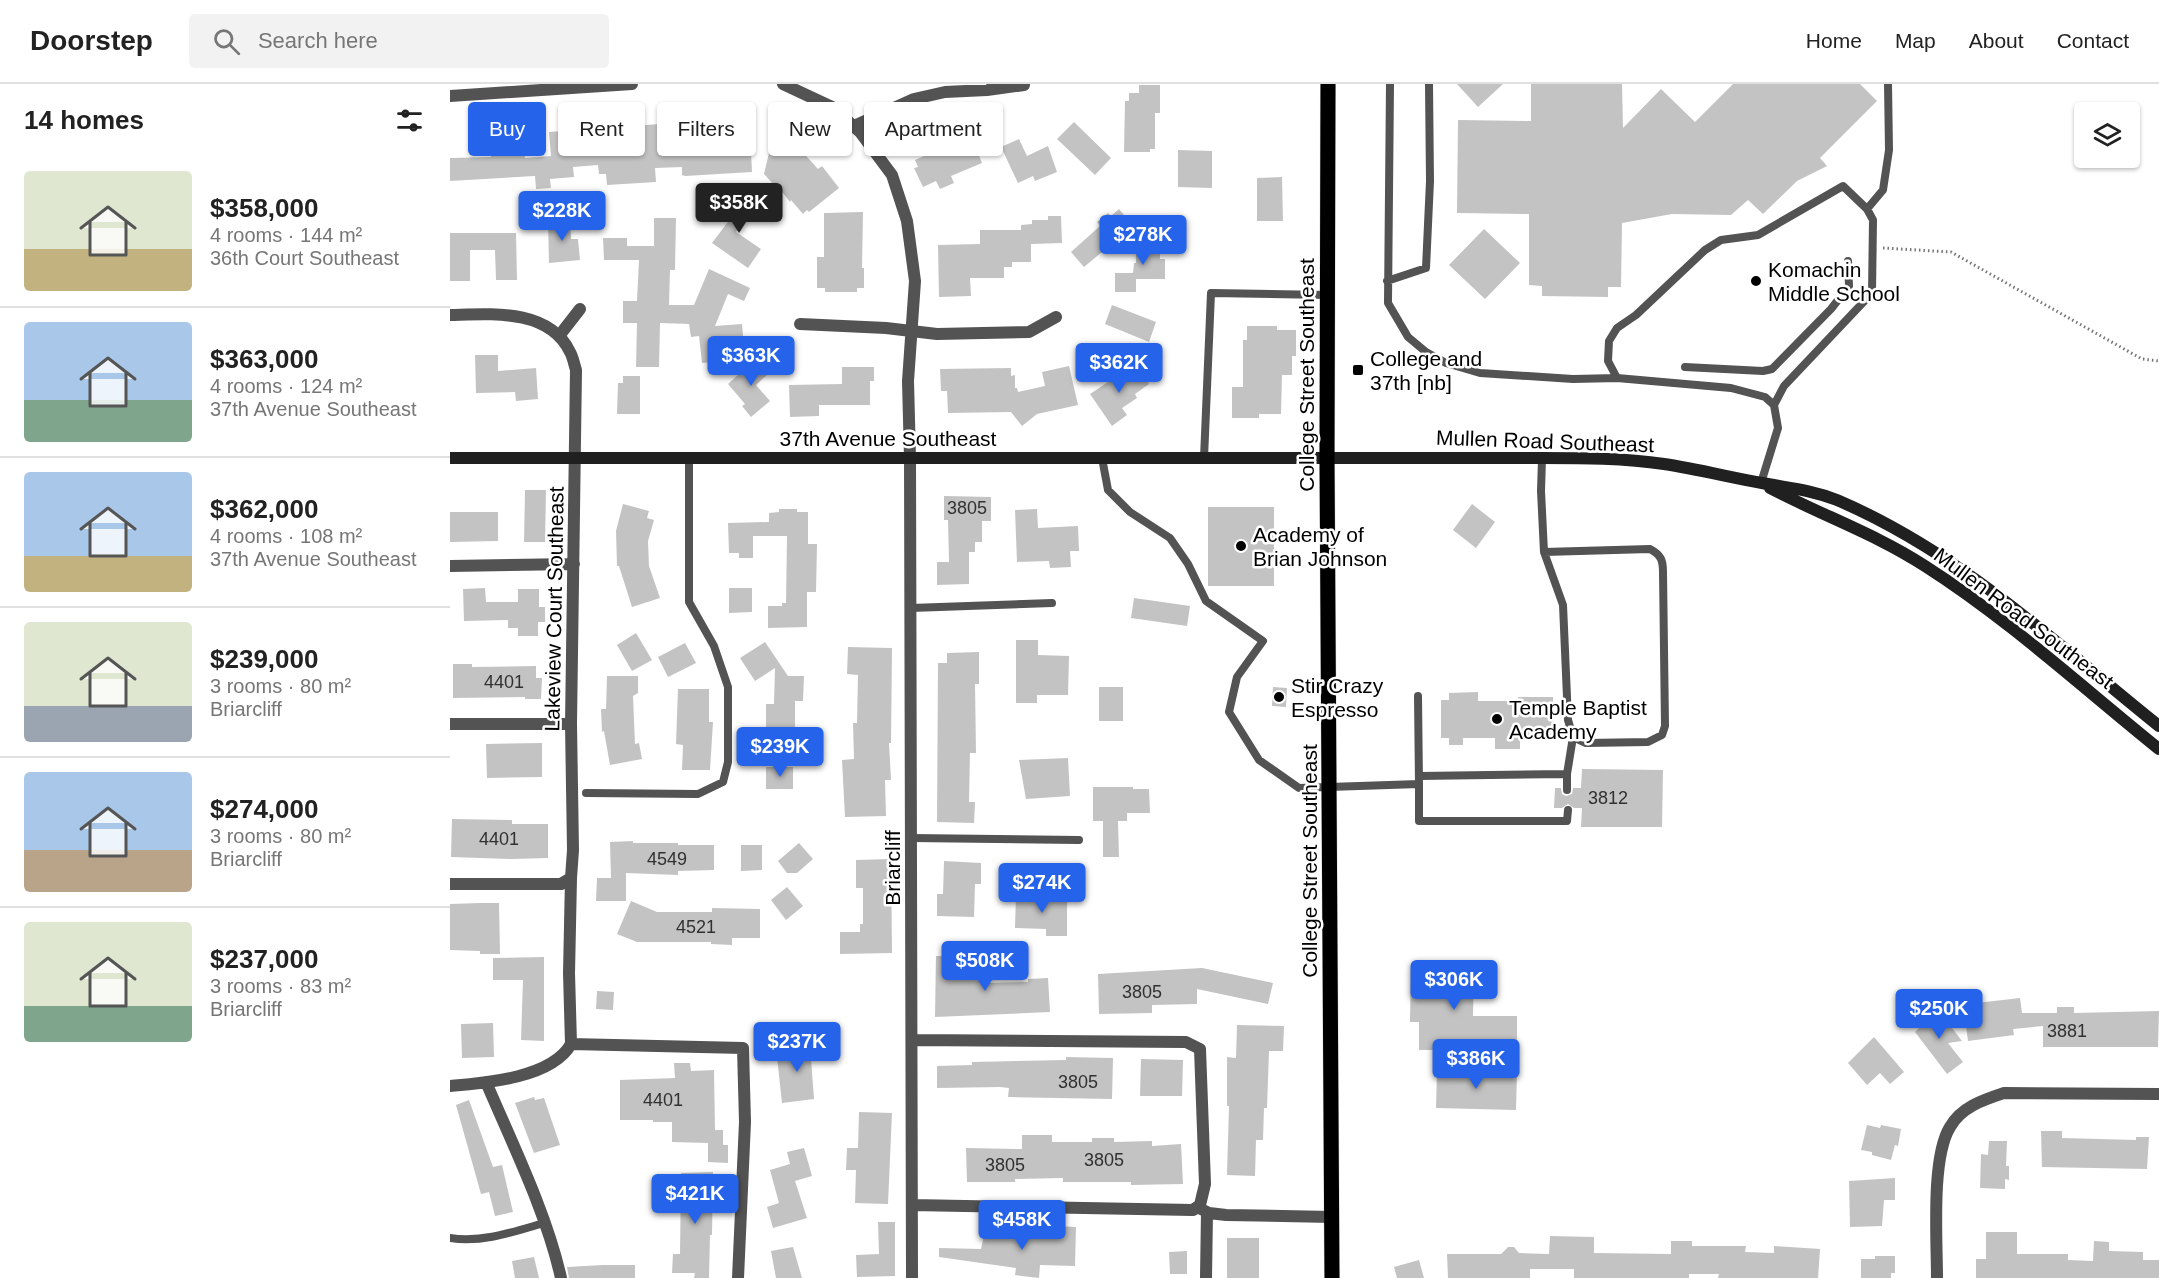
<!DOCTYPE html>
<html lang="en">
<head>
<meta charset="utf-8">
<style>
  :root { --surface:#fff; --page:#f2f2f2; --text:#222; --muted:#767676; --line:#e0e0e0; --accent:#2563eb }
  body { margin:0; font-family:Arial,sans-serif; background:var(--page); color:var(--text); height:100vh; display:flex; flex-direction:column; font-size:22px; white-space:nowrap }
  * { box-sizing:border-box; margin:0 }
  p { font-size:20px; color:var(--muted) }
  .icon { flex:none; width:33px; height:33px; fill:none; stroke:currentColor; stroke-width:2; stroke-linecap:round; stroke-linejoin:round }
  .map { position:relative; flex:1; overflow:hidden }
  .details { display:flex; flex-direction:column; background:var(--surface); width:450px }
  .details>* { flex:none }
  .top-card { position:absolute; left:18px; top:18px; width:570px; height:54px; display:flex; gap:12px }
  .tools { position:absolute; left:1624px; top:18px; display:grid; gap:12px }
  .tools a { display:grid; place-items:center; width:66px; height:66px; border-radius:6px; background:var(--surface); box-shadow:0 2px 4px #0004; font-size:30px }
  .price { position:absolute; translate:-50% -51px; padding:0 14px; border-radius:6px; background:var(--accent); color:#fff; font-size:20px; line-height:39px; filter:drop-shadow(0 2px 3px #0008) }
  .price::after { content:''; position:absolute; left:50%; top:36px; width:18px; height:14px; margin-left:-9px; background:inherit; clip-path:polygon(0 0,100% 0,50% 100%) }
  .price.selected { background:#222; color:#fff }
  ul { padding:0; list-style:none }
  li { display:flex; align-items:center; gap:18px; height:150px; padding:0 24px }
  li+li { border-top:2px solid var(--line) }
  li span { display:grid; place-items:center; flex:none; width:168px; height:120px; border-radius:6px; color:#555 }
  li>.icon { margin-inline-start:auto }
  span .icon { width:72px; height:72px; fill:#fffc; stroke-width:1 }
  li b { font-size:26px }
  h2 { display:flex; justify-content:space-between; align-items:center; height:72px; padding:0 24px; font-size:26px }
  .tag { padding:0 21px; border-radius:6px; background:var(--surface); box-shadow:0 2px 4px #0004; font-size:21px; line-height:54px }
  .tag.selected { background:var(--accent); color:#fff }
  header { display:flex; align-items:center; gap:36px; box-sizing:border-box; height:84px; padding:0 30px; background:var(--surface); border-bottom:2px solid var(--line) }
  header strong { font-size:28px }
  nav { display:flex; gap:33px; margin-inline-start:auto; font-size:21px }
  .search { width:420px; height:54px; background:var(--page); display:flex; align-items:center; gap:15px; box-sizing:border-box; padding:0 21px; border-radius:6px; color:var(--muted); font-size:22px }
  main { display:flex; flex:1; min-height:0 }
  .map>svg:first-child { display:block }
  .building { fill:#c3c3c3 }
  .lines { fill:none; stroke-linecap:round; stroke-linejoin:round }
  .primary-casing { stroke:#dbdbdb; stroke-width:16 }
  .path { stroke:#757575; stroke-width:3; stroke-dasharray:1.5 3; stroke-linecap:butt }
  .lane { stroke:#535353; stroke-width:8 }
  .street { stroke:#535353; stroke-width:12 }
  .secondary { stroke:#202020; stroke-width:12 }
  .primary { stroke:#000; stroke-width:15 }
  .poi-dot { fill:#000; stroke:#fff; stroke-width:2 }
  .labels { text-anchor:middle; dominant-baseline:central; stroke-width:5; stroke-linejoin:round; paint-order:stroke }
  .number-label { font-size:18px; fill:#313131 }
  .poi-label { font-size:21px; fill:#000; stroke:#fff; text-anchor:start }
  .street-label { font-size:21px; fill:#000; stroke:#fff }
</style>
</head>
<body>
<header>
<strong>Doorstep</strong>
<div class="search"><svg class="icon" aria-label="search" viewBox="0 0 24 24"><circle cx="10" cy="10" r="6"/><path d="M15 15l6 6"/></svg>Search here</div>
<nav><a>Home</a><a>Map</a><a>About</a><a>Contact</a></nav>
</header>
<main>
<section class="details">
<h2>14 homes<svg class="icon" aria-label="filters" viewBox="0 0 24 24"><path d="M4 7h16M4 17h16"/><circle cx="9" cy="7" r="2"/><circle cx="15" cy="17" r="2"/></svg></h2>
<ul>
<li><span style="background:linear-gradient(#dfe7d0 65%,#c2b280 0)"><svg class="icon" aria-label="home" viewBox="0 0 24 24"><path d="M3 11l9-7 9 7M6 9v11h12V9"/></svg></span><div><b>$358,000</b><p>4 rooms · 144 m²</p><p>36th Court Southeast</p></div></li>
<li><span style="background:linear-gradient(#a9c7e8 65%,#7fa58c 0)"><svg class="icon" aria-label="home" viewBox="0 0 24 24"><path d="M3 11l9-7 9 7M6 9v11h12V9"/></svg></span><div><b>$363,000</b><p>4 rooms · 124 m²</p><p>37th Avenue Southeast</p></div></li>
<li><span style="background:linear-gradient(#a9c7e8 70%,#c2b280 0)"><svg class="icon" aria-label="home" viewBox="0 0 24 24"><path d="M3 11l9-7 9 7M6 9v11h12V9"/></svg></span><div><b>$362,000</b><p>4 rooms · 108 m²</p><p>37th Avenue Southeast</p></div></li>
<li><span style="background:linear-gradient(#dfe7d0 70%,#9aa5b1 0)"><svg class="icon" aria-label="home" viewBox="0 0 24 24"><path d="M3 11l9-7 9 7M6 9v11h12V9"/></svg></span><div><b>$239,000</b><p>3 rooms · 80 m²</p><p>Briarcliff</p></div></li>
<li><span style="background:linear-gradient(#a9c7e8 65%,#b9a48a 0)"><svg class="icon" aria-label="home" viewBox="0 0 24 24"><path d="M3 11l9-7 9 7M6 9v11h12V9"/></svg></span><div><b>$274,000</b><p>3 rooms · 80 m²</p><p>Briarcliff</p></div></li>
<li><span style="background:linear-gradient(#dfe7d0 70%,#7fa58c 0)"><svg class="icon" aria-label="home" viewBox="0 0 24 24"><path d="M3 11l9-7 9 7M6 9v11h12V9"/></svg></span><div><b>$237,000</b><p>3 rooms · 83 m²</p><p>Briarcliff</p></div></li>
</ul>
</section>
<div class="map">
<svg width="1709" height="1194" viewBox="0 0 1709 1194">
  <rect width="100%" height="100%" fill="#fff"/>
  <path class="building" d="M1007,0H1053L1028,23Z
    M1081,0H1172L1173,44L1211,5L1245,38L1283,0H1410L1427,17L1370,74L1377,82L1347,97L1313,130L1298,116L1281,131L1222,130L1172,139L1171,203H1158V213L1092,212V202L1079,201V130L1007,129L1008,36L1081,37Z
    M689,1H710V29H705V65H700V68H674L675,17H679V9H689Z
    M624,38L661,74L645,91L607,55Z
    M210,40L211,52L239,51V47L255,46V50L300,48L302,88L235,92L232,91V83L205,84L206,98L157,101L156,90H149L148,81L123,83L124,93L100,95L101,104L86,105L85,92L0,97V74L41,73V68L54,67L53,50L73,49L75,74L101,72L99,48Z
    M324,48L337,51L368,85L372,82L389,104L359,128L357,126L353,130L341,116L340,118L326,100L324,101L314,90Z
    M502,53L508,66L524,59L532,79L501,92L504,99L490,105L486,97L473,103L464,84L468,83L465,76L474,72L471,67Z
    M569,55L577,72L598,62L607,88L585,97L583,92L568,99L551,63Z
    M728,66L762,67V104L728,103Z
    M832,93L833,137H807V94Z
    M302,106L312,113L286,148L311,165L298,184L262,159Z
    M669,125L683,142L634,183L621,168L650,142L647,138L658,129L661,132Z
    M413,128L412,184H414V204H407V208H375V204H367V173H374V129Z
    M598,132H611L612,159L581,160V178H562V183H554V194H520L521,212L489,213L488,161L530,160V146H571V141L582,140V136H598Z
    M120,134L121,155H128L130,176L99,179L98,135Z
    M204,134H226L225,186H220L219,221H244L259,185L300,204L294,217L278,210L265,242L292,240L295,275L252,279L249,252L241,253L239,240L210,239L209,283H186L187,239H173V217H187L189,176H154L153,154H177V162H204Z
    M1034,145L1070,179L1035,215L999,181Z
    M0,149H66L67,196H46L45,166H20V197H0Z
    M686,155H710V175H715V195H686V208H665V189H683L684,179H686Z
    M662,221L706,238L699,258L655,240Z
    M797,242H827V246H846V272H842V291H832L831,330H809V334H782V303H793V256H797Z
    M25,271H48V287L86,284L88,315L66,317L65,308L26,309Z
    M307,274L319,289L306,301L320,317L301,333L292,322L295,320L278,300Z
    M685,280L699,300L685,310L687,314L672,324L677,331L662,342L640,310Z
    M619,282L628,321L587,330L572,342L561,328L498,329L497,307H491L490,285L561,284V292L565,291V304H567L568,308L595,302L592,288Z
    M392,283H424V297H420V321H369V332L340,333L339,301L392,300Z
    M173,292H190V330H167L168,299H173Z
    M75,406H96L95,458H74Z
    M494,412L541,413V437H532V458H525V468H519V500L487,501V478H499L498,436H494Z
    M173,420L199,427L197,434L204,436L198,457L199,482L210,514L182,523L169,482H167L166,447Z
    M1022,420L1045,438L1026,464L1003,446Z
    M758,423H824V502H758Z
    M329,425H347V428H358V460H367L366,508H357V543L318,544V522H332V519H336L337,452H303V474H289V469H279L278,439L319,438V429L329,428Z
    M587,425L588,444L628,442L629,467H620L621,483L600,484L599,477L567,478L565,426Z
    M0,428H48V457L0,458Z
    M35,504L36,518H68V505H89V523H95V538H88V552H68V544H58V536L14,537L13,505Z
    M279,504H302V528L279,529Z
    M684,514L740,522L737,542L681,534Z
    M186,549L202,576L182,587L167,561Z
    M566,556H588V571L619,572L618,611H587V619H566Z
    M315,558L338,592H354L353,617H345V647H316V620H324L325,584L305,597L290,574Z
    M235,559L246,579L218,593L208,573Z
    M398,563L442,564L441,659H439L441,696H435L436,732L395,733L392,676L404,675L403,639H407L408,591L397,590Z
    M529,568V600H525L526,669H520L519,718H525L524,739L487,738L488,579H497V569Z
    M3,580H22V583L86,582V594H92L91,615H75V613L3,614Z
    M157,592H188V609L183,612L185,660L189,659L192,675L160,681L154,647L152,648L151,625H156Z
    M649,603H673V637H649Z
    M823,603L837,604L836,623L822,622Z
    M228,605H259V638H263L260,686H232L233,661L226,660Z
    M1028,608V617H1068V613H1103L1104,655H1070V665H1045V654H1013V661H999V654H991V616H999V609Z
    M92,659V693L37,694L36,660Z
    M618,674L620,712L576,715L569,676Z
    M316,683H343V705H316Z
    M1132,685L1213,686L1212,743H1131L1132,724H1124L1118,720L1112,724H1104L1105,704H1111L1112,710L1116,712L1122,710L1123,704H1131Z
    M643,703H683V705H699L700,729H677V737H668L669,773H653V737H643Z
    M2,735L62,736V740H98V774L61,775L1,773Z
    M183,757V759H228V761H264V786L228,787V791L176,789V817H146L147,794H161L160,758Z
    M349,759L363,775L347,789H337L328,777Z
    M291,761H312V786L291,787Z
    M441,775L442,869L390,870V848H410V840H413V804H406V776Z
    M494,777L531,779V800H525L524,833L487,832V810H493Z
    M337,803L353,822L336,836L321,816Z
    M566,810L588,811V815H617V852H596V845L565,844Z
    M181,817L207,828H262V824L310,825V854H282V861L261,860V858H187L167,850Z
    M30,819H49L50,870H30V867L0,866V820Z
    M486,872H499V880H538V899L578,898V895L598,894L600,928L485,933Z
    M94,873V957L71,956L73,896H43V874Z
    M961,880L1024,882L1023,932H1067V963H990V966H969V938H960Z
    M752,884L823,899L818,920L747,905V920L702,921V929L649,930L648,890Z
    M147,907L164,908L163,926L146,925Z
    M1570,914L1572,929H1607V923H1624V929L1709,927L1708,963H1593V942L1563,945L1564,951L1518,957L1515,934L1520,933L1518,920Z
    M1488,926L1512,957L1498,959L1513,978L1497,990L1465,948L1469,944L1465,939L1477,929L1480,932Z
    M43,939L44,973L12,974L11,940Z
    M787,941L834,942L833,967H819L817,1024H814L813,1056H806L805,1092L777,1091L779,1022H777V973L786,974Z
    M1424,953L1454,988L1440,1000L1430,989L1417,1001L1398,979Z
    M351,957L353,963L367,960L370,972L361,975L364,1015L332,1019L327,973L338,970L336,961Z
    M616,973L663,974L662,1015L558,1013L559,1004L550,1003L487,1004V982L522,981V978L616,976Z
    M691,975L733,976L732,1012H690Z
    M224,979H240L241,987L264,986L265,1046H273V1061H278V1079L258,1078V1059L222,1058V1038H203V1036H170V996L225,994Z
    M987,985L1067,988L1066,1026L986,1024Z
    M84,1013L85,1016L94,1014L110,1061L84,1069L65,1019Z
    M19,1016L43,1083L52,1081L63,1128L45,1132L39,1108L31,1110L6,1021Z
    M409,1028L442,1029L438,1120L405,1119L406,1086H396L397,1064H408Z
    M1417,1041L1430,1044L1431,1041L1451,1045L1448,1062L1445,1061L1441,1076L1422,1071V1068L1411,1066Z
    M1591,1047H1612V1054L1686,1056V1053H1699L1697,1085L1592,1083Z
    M572,1051H602V1058H642V1054H664V1058L702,1057V1062L731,1060L733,1100L681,1101V1098H613V1094L565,1095V1098H517L516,1064L572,1065Z
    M1539,1057H1557L1556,1082H1559V1096L1555,1095V1105L1530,1104L1531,1070L1538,1071Z
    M354,1064L362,1092L345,1097L357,1134L323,1144L317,1123L329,1119L320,1086L340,1080L337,1068Z
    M263,1088L262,1151H260L259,1194H244L245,1189H222L223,1170H230L231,1089Z
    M1445,1094V1116H1434L1432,1142L1400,1143L1399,1097Z
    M428,1138H445V1192L407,1193L406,1171L429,1170Z
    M606,1142L626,1143L625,1182L590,1181L589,1194L565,1191L566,1184L489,1173V1164L531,1165L534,1151L563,1155L564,1147L606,1152Z
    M1536,1148H1567V1170H1618V1176L1643,1177L1644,1157L1659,1158V1167L1693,1168V1176H1709V1194H1526V1175H1536Z
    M1100,1152L1144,1153V1169L1221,1170V1157H1242V1162H1296L1295,1168L1324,1169V1162L1370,1165L1368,1194H1268L1269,1190H1239V1194H1124V1185H1080V1194H998L997,1170H1051L1058,1163H1064L1069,1169L1099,1170Z
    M777,1154H809V1194H777Z
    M343,1163L352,1194H326L321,1167Z
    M737,1167V1190H720L719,1168Z
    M1425,1172H1445V1189H1441V1194H1411V1175H1425Z
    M84,1173L89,1194H65L62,1177Z
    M969,1176L974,1194H947L944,1183Z
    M153,1181H185V1194H119L117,1183Z"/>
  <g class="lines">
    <g class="primary-casing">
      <path id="primary" d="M878,0L877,374L882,1194"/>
    </g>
    <path class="path" d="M1433,164L1501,168L1692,275L1709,277"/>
    <path class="lane" d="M940,0L938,219L958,253L976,268L996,279L1030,289L1123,295L1167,294L1281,304L1315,313L1324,321
      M1417,125L1433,106L1439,66L1438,0
      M937,197L976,184L980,97L979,0
      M1235,283L1313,287L1322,285L1381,225L1399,202L1398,177
      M1167,294L1158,277L1159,257L1167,244L1186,231L1255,166L1271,156L1308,151L1393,102L1417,125L1423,136L1422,209L1334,302L1324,321L1328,344L1311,399
      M652,374L658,406L680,428L720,454L738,480L756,517L813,557L787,593L779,628L809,676L849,704L969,700L968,612
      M754,374L761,209L877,211
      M1092,374L1091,407L1094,468L1113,521L1118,636L1123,653L1136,659L1198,658L1212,651L1215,642L1213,488C1213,476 1211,471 1200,465L1094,468
      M461,524L602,519
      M1117,690L1123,653
      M969,692L1117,690V706
      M969,700V737H1117L1118,726
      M136,709L248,710L273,698L278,678V603L264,562L239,518V374
      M461,754L629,756
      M0,1154C32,1159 63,1148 94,1139"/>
    <path class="street" d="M333,0L382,23L410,48L442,91L457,137L465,197L458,297L460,374L462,1194
      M0,12L182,0
      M404,42L464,15L495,8L537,6L574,1
      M0,231C40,230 99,224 120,268C123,273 124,280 126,286L121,640L123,766L121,794L111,800H0
      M350,240L436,244L487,250L579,248L606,233
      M109,252L130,225
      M0,482L124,480
      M0,640H121
      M462,956L736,958L750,965L755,1100L750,1121L743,1126L462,1121
      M121,960L293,964L295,1038L288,1194
      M36,998C62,1059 97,1130 111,1194
      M0,1002C35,999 102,994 121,960L119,889L121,794
      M747,1123L759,1129L776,1131L882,1133
      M756,1194L757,1128
      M1487,1194C1487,1155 1481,1074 1500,1043C1511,1023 1533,1016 1554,1009L1709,1010"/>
    <path class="secondary" d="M0,374H1092C1132,374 1174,374 1214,380C1247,385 1279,393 1312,399C1338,404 1362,406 1387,416C1509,468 1607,560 1709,642
      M1320,404C1371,431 1426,450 1475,482C1558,535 1632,603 1709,665"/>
    <use href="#primary" class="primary"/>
  </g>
  <g class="poi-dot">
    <circle cx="1306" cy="197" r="6"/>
    <rect x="902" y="280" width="12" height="12" rx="3"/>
    <circle cx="791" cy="462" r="6"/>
    <circle cx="829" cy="613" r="6"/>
    <circle cx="1047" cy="635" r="6"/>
  </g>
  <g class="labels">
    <g class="number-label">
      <text x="517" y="424">3805</text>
      <text x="54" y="598">4401</text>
      <text x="1158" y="714">3812</text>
      <text x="49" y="755">4401</text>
      <text x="217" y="775">4549</text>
      <text x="246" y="843">4521</text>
      <text x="692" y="908">3805</text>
      <text x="1617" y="947">3881</text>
      <text x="628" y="998">3805</text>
      <text x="213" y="1016">4401</text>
      <text x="654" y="1076">3805</text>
      <text x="555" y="1081">3805</text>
    </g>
    <g class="poi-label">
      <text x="1318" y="185">Komachin<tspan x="1318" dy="24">Middle School</tspan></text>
      <text x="920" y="274">College and<tspan x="920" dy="24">37th [nb]</tspan></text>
      <text x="803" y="450">Academy of<tspan x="803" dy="24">Brian Johnson</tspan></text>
      <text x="841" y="601">Stir Crazy<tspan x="841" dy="24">Espresso</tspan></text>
      <text x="1059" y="623">Temple Baptist<tspan x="1059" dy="24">Academy</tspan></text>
    </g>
    <g class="street-label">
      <text transform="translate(856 291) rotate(-90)">College Street Southeast</text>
      <text x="438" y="354">37th Avenue Southeast</text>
      <text transform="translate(1095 357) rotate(2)">Mullen Road Southeast</text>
      <text transform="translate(104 525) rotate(-89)">Lakeview Court Southeast</text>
      <text transform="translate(1574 534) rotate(37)">Mullen Road Southeast</text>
      <text transform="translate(859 777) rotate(-90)">College Street Southeast</text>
      <text transform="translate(442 784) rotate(-90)">Briarcliff</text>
    </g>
  </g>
</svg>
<div class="tools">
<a><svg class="icon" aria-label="layers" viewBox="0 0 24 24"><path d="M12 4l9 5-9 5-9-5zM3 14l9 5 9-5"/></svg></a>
</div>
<b class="price selected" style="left:289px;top:150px">$358K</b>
<b class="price" style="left:112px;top:158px">$228K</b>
<b class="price" style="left:693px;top:182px">$278K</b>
<b class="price" style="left:301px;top:303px">$363K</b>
<b class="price" style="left:669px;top:310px">$362K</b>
<b class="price" style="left:330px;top:694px">$239K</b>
<b class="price" style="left:592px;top:830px">$274K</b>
<b class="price" style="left:535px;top:908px">$508K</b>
<b class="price" style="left:1004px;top:927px">$306K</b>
<b class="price" style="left:1489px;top:956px">$250K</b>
<b class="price" style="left:347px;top:989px">$237K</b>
<b class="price" style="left:1026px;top:1006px">$386K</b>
<b class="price" style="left:245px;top:1141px">$421K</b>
<b class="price" style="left:572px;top:1167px">$458K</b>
<div class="top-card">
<a class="tag selected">Buy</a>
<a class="tag">Rent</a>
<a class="tag">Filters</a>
<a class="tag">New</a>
<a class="tag">Apartment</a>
</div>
</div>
</main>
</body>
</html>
